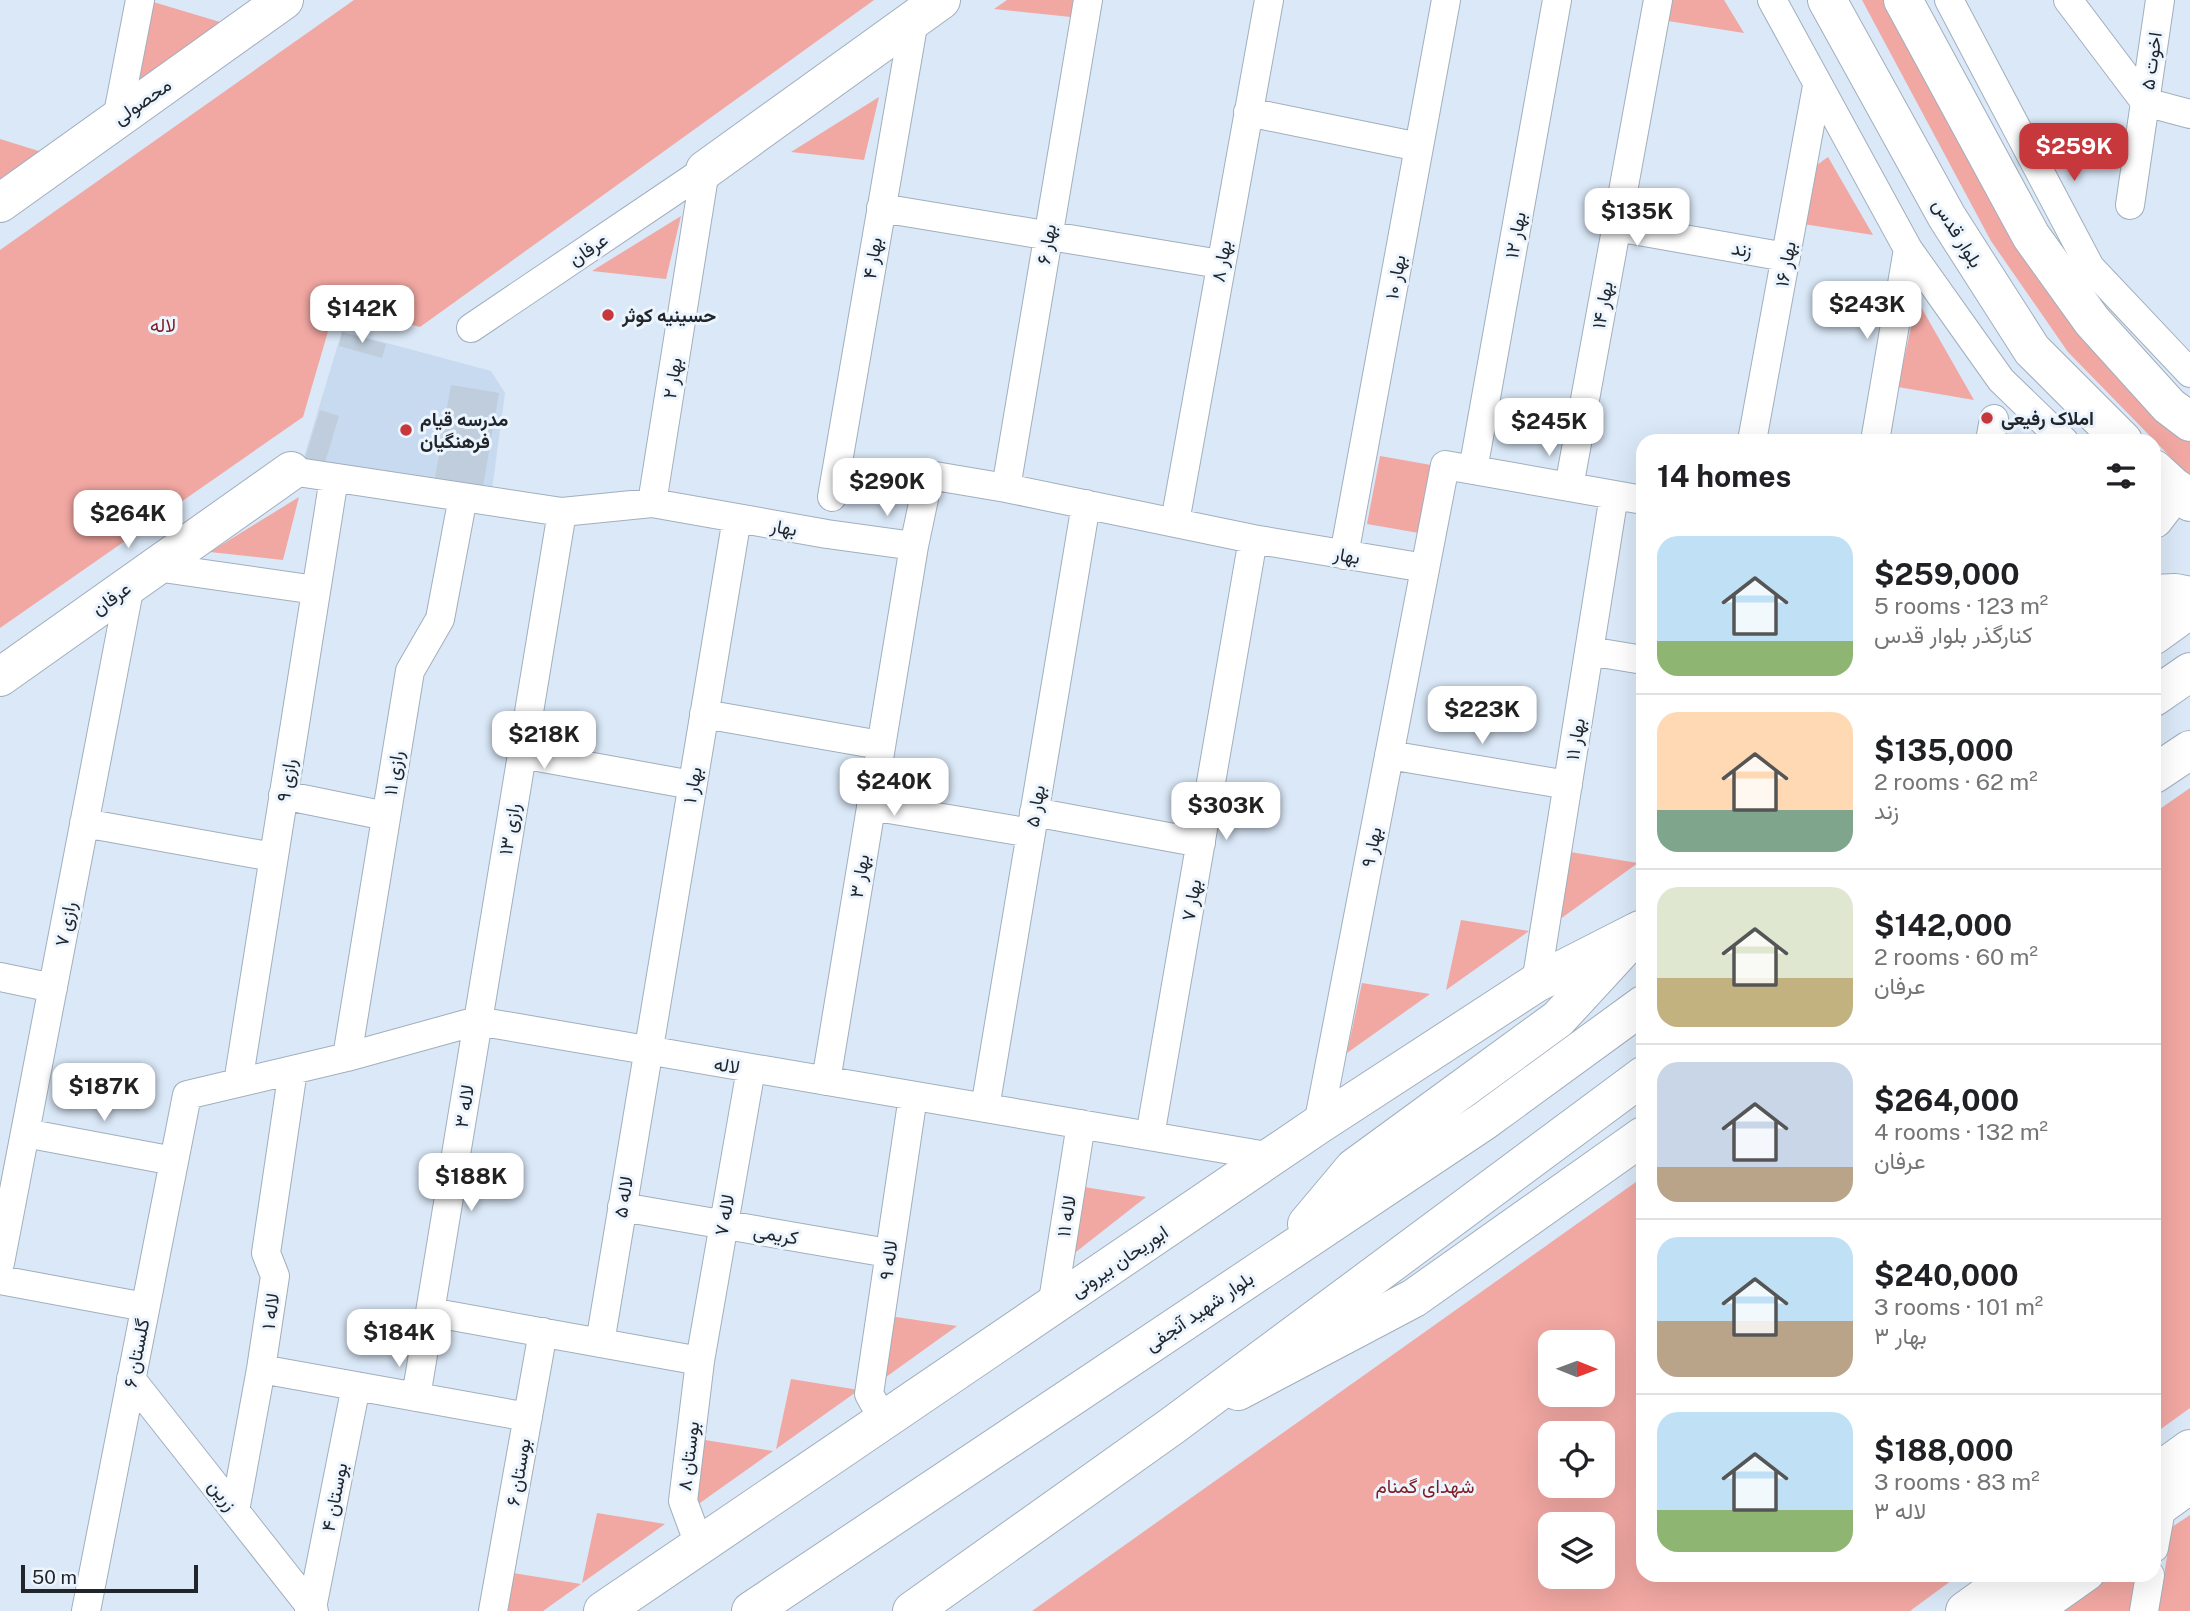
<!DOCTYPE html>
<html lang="en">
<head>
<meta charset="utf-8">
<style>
  :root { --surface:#fff; --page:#f2f2f2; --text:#202124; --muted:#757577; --line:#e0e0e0; --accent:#c7383d }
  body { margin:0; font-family:"Public Sans",Vazirmatn,sans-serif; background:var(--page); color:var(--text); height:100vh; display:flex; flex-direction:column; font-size:26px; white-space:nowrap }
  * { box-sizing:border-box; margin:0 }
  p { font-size:23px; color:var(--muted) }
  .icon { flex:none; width:38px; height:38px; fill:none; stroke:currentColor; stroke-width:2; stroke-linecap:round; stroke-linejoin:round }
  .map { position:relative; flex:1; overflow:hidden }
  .side { position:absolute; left:1636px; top:434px; width:525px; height:1148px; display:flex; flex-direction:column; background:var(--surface); border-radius:21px; box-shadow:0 7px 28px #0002 }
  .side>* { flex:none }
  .needle { width:46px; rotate:91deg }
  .controls { position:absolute; left:1538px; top:1330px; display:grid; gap:14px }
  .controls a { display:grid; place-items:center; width:77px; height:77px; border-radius:14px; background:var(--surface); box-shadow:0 7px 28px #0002; font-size:35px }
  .scale { position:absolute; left:21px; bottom:18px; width:177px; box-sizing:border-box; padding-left:7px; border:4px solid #21262c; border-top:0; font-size:19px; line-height:24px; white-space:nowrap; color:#21262c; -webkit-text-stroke:5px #ecf5fe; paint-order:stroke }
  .price { position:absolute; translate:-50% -60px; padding:0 16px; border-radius:14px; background:#fff; color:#222; font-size:23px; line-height:46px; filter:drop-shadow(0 2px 4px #0008) }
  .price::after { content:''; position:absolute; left:50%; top:42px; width:21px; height:16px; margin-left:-10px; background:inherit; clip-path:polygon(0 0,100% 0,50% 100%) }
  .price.on { background:var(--accent); color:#fff }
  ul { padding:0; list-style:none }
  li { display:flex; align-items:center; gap:21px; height:175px; padding:0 21px }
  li+li { border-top:2px solid var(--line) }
  li span { display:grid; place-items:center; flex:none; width:196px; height:140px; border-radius:21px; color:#555 }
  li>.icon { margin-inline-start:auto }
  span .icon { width:84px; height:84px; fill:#fffc; stroke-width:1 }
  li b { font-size:30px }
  h2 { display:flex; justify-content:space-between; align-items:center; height:84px; padding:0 21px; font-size:30px }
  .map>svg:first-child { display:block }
  .built { fill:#c8daef }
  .green { fill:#f1a7a2; fill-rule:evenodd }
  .building { fill:#bfcddc }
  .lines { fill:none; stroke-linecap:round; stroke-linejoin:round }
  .street-casing { stroke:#a1afbd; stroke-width:30 }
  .secondary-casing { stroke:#a1afbd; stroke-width:40 }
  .primary-casing { stroke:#a1afbd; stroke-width:40 }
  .street { stroke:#fff; stroke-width:28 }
  .secondary { stroke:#fff; stroke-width:38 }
  .primary { stroke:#fff; stroke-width:38 }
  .poi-dot { fill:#c7383d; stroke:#ecf5fe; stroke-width:2.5 }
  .labels { text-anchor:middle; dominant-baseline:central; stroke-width:6; stroke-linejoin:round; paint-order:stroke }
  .street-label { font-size:19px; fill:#21262c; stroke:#ecf5fe }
  .poi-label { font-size:19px; font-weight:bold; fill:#21262c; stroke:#ecf5fe; text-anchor:start }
  .park-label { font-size:19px; fill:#801e22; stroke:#ecf5fe }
</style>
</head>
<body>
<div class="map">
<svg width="2190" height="1611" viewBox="0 0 2190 1611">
  <rect width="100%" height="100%" fill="#dae8f7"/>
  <path class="built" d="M342,331L491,371L505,393L491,497L301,467Z"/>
  <path class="green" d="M354,0H874L420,327L336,304L303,417L0,628V250Z
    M1007,0H1073L1071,17L994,9Z
    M1672,0H1724L1744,33L1668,21Z
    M1862,0H1895L2190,438V477L2068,352L1991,241Z
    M150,1L230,25L132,95Z
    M879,97L864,160L791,152Z
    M0,139L42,152L0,182Z
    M1828,157L1873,235L1797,223L1807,172Z
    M681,216L666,279L592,271Z
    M1917,300L1974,400L1898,387Z
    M1380,456L1431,465L1419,533L1367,524Z
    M299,497L283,560L210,552Z
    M2190,788V1408L2154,1434V813Z
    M1570,852L1638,863L1556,922Z
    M1461,920L1529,931L1446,990Z
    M1362,983L1430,994L1347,1053Z
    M1643,1177V1575H1959L1910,1611H1032ZM1550,1342H1603V1395H1550ZM1550,1433H1603V1486H1550ZM1550,1524H1603V1577H1550Z
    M1078,1186L1146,1197L1067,1259Z
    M889,1316L957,1326L879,1382Z
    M791,1379L859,1390L776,1449Z
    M705,1440L773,1451L690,1510Z
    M597,1513L665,1524L582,1583Z
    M2190,1515V1611H2158L2172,1527Z
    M513,1573L581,1584L543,1611H505Z
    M2111,1575H2146L2140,1611H2061Z"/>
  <path class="building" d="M342,332L386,344L382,358L339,346Z
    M451,385L499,393L482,492L434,484Z
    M320,410L339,416L323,469L303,465Z"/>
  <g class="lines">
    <g class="street-casing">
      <path id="street" d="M1772,0L1908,249L2001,380L2064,441
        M1949,0L2090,267L2190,373
        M2068,0L2145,102L2190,114
        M1248,112L1419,147
        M117,119L140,0
        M2130,205L2160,0
        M881,208L1220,264
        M1616,227L1786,257
        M471,328L705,170
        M1752,441L1817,86
        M1875,441L1908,249
        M1990,441L1994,419
        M1473,470L1557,0
        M291,471L562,512L652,503L827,534L914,546L929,475L1006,488L1253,539L1425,568
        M1569,487L1658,0
        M1006,488L1088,0
        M832,497L914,20
        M652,503L705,170
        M1175,522L1269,0
        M1344,555L1446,0
        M156,567L316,590
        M1589,651L1643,660
        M704,714L880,745
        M521,754L692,785
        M1389,755L1568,785
        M283,795L386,816
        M871,806L1031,833
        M1034,812L1201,843
        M84,823L273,857
        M0,977L53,988
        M1536,983L1614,495
        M347,1057L410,671L440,619L463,497
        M826,1081L914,546
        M238,1083L334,478
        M985,1108L1086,504
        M1318,1125L1445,465L1643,500
        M25,1133L174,1161
        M1150,1136L1253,539
        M622,1207L888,1253
        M0,1263L130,585
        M0,1280L145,1307
        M1052,1307L1081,1124
        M430,1312L700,1361
        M600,1343L737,518
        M261,1369L528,1417
        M131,1379L314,1611
        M416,1397L562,512
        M884,1421L869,1394L913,1096
        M235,1511L261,1369L275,1276L266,1253L293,1070
        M700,1547L683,1501L700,1361L751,1069
        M2154,1548L2162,1504
        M2052,1602L2090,1575
        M86,1611L187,1095L347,1057L477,1021L1272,1157
        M309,1611L312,1608L356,1386
        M493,1611L543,1332
        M2144,1611L2150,1575"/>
    </g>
    <g class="secondary-casing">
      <path id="secondary" d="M1827,0L1947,217L2032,350L2123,441
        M1903,0L2031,236L2092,321L2169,406L2190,422
        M705,170L941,0
        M0,203L284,0
        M2154,469L2190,502
        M2154,519L2177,489
        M2154,594L2175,593L2190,596
        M0,677L291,471
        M2154,774L2190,750
        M1238,1391L1414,1298L1643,1136
        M2154,1475L2190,1449
        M2154,1510L2190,1484
        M603,1611L1318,1125L1536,983L1636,932
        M1965,1611L2015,1575
        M2014,1611L2064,1575"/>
    </g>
    <g class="primary-casing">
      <path id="primary" d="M2154,635L2190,609
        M2154,697L2190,672
        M1307,1224L1354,1168L1558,1019L1640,930
        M751,1611L1484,1121L1643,1005
        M912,1611L1172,1426L1643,1076"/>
    </g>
    <use href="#street" class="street"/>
    <use href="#secondary" class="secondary"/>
    <use href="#primary" class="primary"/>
  </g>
  <g class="poi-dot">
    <circle cx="608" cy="315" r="7"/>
    <circle cx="1987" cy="418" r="7"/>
    <circle cx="406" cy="430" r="7"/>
  </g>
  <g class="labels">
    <g class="street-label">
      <text transform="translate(2151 61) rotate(-82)">اخوت ۵</text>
      <text transform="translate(142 101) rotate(-35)">محصولی</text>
      <text transform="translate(1958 233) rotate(58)">بلوار قدس</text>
      <text transform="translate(1515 235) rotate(-80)">بهار ۱۲</text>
      <text transform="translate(1046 244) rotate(-81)">بهار ۶</text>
      <text transform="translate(588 249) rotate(-34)">عرفان</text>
      <text transform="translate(1742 249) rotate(10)">زند</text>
      <text transform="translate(872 258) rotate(-81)">بهار ۴</text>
      <text transform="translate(1221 261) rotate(-80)">بهار ۸</text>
      <text transform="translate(1785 264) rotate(-80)">بهار ۱۶</text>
      <text transform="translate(1395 277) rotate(-80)">بهار ۱۰</text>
      <text transform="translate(1602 305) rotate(-80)">بهار ۱۴</text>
      <text transform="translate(672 378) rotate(-81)">بهار ۲</text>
      <text transform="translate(784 527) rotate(10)">بهار</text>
      <text transform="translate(1347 555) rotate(10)">بهار</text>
      <text transform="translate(111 598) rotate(-35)">عرفان</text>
      <text transform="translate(1575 739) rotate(-81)">بهار ۱۱</text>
      <text transform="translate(393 773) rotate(-81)">رازی ۱۱</text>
      <text transform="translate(286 780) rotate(-81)">رازی ۹</text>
      <text transform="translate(692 785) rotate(-80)">بهار ۱</text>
      <text transform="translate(1035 806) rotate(-81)">بهار ۵</text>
      <text transform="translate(509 829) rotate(-81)">رازی ۱۳</text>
      <text transform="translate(1371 847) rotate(-79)">بهار ۹</text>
      <text transform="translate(859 876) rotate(-81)">بهار ۳</text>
      <text transform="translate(1191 900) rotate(-80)">بهار ۷</text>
      <text transform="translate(65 924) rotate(-79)">رازی ۷</text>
      <text transform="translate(727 1065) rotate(10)">لاله</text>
      <text transform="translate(464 1106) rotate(-81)">لاله ۳</text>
      <text transform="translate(623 1197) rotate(-81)">لاله ۵</text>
      <text transform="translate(724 1215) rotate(-80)">لاله ۷</text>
      <text transform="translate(1066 1216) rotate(-81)">لاله ۱۱</text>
      <text transform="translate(776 1234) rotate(10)">کریمی</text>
      <text transform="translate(888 1260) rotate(-82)">لاله ۹</text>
      <text transform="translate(1119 1261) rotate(-34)">ابوریحان بیرونی</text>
      <text transform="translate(270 1311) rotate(-82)">لاله ۱</text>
      <text transform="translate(1199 1311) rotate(-34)">بلوار شهید آنجفی</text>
      <text transform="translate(136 1353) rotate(-79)">گلستان ۶</text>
      <text transform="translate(688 1456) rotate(-83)">بوستان ۸</text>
      <text transform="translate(518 1472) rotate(-80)">بوستان ۶</text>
      <text transform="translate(223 1495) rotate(52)">زرین</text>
      <text transform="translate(334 1497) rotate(-79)">بوستان ۴</text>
    </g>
    <g class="poi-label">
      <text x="622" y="315">حسینیه کوثر</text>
      <text x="2001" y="418">املاک رفیعی</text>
      <text x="420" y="419">مدرسه قیام<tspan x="420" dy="22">فرهنگیان</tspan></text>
    </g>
    <g class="park-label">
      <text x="163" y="325">لاله</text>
      <text x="1425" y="1486">شهدای گمنام</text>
    </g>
  </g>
</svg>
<div class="controls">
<a><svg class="needle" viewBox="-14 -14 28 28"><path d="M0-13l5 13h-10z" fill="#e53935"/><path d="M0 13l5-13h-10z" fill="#757577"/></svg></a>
<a><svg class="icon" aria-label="locate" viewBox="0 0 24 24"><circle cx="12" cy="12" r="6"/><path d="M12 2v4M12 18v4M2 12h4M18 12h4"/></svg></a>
<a><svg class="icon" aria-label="layers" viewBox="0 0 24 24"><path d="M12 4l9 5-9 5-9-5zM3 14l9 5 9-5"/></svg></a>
</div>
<div class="scale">50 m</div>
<b class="price on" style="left:2074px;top:183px">$259K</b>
<b class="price" style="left:1637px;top:248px">$135K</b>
<b class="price" style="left:1867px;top:341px">$243K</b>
<b class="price" style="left:362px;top:345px">$142K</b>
<b class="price" style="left:1549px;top:458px">$245K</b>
<b class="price" style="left:887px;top:518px">$290K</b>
<b class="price" style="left:128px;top:550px">$264K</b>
<b class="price" style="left:1482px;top:746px">$223K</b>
<b class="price" style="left:544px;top:771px">$218K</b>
<b class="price" style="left:894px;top:818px">$240K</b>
<b class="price" style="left:1226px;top:842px">$303K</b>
<b class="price" style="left:104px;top:1123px">$187K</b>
<b class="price" style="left:471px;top:1213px">$188K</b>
<b class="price" style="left:399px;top:1369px">$184K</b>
<section class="side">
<h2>14 homes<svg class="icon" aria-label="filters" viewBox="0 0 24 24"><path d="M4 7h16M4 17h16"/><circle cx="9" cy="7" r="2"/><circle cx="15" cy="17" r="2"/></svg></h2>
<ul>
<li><span style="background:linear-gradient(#bfe0f5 75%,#8fb573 0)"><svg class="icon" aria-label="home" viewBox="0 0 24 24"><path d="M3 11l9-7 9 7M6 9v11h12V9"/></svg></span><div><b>$259,000</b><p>5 rooms · 123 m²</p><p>کنارگذر بلوار قدس</p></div></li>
<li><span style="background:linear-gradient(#ffd9b3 70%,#7fa58c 0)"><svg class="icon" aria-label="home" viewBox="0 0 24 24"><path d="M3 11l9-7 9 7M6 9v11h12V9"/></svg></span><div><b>$135,000</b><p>2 rooms · 62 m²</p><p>زند</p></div></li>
<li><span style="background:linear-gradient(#dfe7d0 65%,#c2b280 0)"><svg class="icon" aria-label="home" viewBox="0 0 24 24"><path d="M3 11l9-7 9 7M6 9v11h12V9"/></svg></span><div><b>$142,000</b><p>2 rooms · 60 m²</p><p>عرفان</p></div></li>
<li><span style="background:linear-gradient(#c9d6e8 75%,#b9a48a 0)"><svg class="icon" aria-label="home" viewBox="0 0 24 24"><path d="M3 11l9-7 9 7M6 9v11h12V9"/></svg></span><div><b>$264,000</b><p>4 rooms · 132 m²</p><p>عرفان</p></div></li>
<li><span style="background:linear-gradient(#bfe0f5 60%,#b9a48a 0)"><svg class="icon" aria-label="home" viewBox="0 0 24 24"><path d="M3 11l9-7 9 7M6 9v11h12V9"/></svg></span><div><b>$240,000</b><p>3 rooms · 101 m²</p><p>بهار ۳</p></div></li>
<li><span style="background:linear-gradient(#bfe0f5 70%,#8fb573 0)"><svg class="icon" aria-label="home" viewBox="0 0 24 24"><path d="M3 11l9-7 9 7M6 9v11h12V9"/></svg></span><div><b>$188,000</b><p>3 rooms · 83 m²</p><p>لاله ۳</p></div></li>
</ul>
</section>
</div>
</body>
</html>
